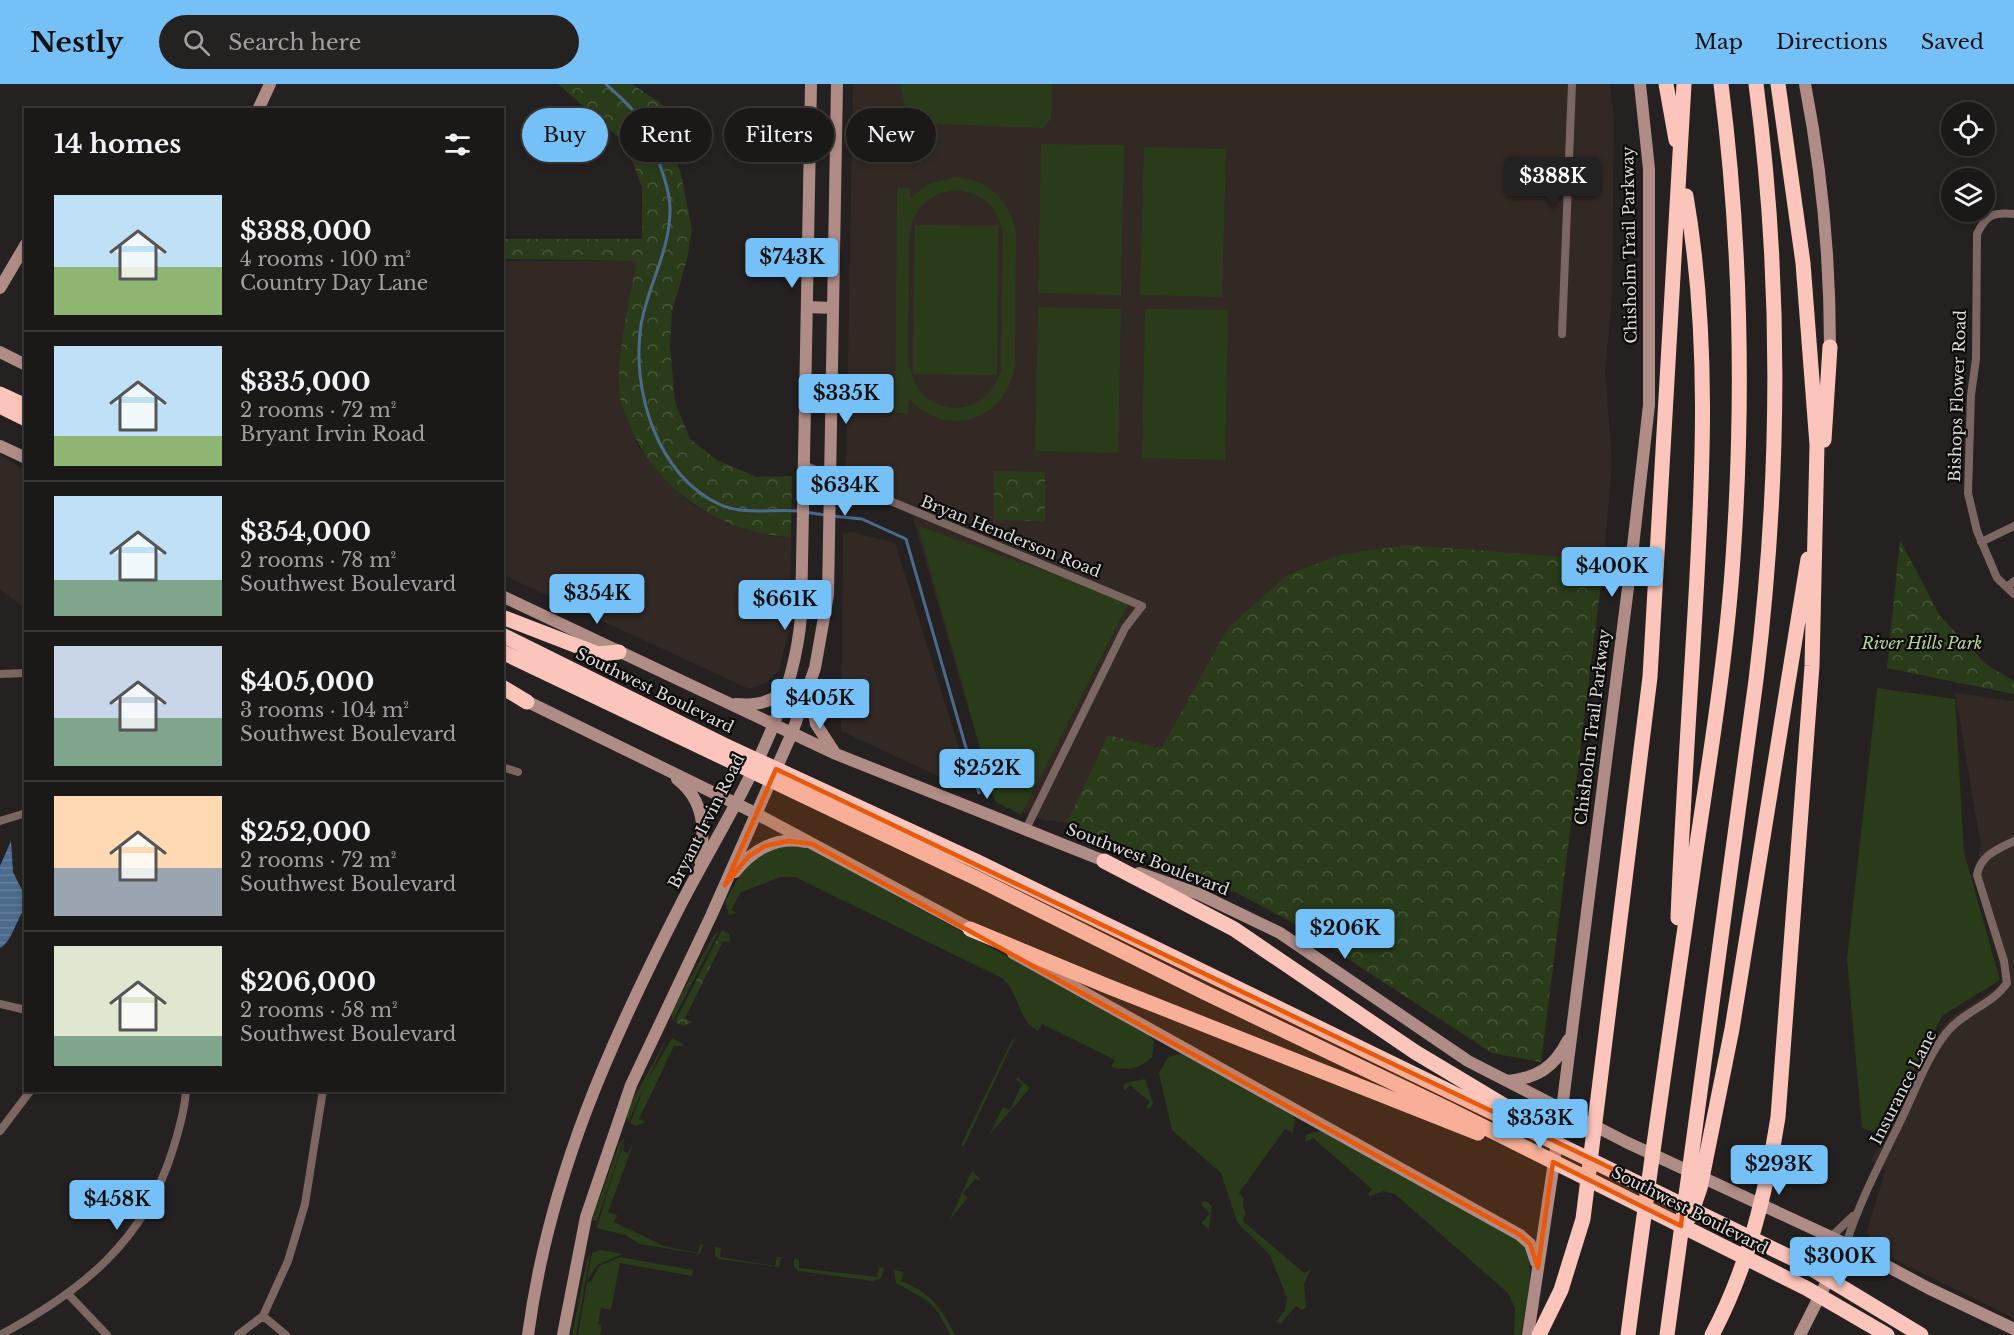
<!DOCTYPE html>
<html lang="en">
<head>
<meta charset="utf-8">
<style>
  :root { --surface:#1b1918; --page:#242221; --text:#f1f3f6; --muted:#a0a0a2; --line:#393837; --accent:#75c0f6 }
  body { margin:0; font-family:"Libre Baskerville",serif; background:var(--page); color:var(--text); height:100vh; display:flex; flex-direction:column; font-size:22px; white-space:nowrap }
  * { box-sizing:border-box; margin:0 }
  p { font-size:20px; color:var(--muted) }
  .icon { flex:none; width:33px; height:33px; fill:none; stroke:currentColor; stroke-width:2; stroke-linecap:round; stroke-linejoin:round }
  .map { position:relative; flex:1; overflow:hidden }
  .details { position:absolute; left:24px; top:24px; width:480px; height:984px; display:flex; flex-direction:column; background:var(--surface); border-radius:0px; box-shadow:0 3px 9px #0003,0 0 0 2px var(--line) }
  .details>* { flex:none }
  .guide { position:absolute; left:522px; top:24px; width:570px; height:54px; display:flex; gap:12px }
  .controls { position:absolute; left:1941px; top:18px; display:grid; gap:12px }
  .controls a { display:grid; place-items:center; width:54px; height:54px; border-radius:50%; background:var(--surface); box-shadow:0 3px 9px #0003,0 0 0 2px var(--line); font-size:30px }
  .price { position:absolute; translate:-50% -51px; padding:0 14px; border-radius:6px; background:var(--accent); color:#111; font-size:20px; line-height:39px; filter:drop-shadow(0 2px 3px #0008) }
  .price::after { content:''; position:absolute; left:50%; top:36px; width:18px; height:14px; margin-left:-9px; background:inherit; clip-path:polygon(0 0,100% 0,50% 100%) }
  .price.active { background:#222; color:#fff }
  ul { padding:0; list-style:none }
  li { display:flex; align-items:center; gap:18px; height:150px; padding:0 30px }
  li+li { border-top:2px solid var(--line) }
  li span { display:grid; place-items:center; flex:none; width:168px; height:120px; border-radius:0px; color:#555 }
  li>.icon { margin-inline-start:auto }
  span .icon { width:72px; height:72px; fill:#fffc; stroke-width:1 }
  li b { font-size:26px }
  h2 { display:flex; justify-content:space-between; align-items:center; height:72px; padding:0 30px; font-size:26px }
  .chip { padding:0 21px; border-radius:27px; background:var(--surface); box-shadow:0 3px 9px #0003,0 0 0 2px var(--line); font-size:21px; line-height:54px }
  .chip.active { background:var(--accent); color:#111 }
  header { display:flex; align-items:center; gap:36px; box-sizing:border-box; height:84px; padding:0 30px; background:var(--accent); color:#111 }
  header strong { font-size:28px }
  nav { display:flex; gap:33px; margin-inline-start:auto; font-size:21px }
  .search { width:420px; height:54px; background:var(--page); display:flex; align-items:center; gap:15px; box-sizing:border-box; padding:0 21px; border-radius:33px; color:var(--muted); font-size:22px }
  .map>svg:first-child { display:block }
  .built { fill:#322924 }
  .green { fill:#2a3b1a; fill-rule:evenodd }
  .forest { fill:url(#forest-crowns) }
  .water { fill:url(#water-rules) }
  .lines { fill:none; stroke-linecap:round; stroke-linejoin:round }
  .stream { stroke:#4b6a8c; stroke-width:3 }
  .street { stroke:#7c6662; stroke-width:8 }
  .secondary { stroke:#af8c86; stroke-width:12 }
  .highway { stroke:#fcc5bb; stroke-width:15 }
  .marked { fill:#e8590c; fill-opacity:0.2; stroke:#e8590c; stroke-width:4.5; stroke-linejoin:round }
  .labels { text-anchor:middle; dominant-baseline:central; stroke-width:4.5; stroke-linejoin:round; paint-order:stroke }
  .street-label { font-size:16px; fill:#dedcdb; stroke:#0c0b0a }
  .park-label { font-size:16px; font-style:italic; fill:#b6d997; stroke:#0c0b0a }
</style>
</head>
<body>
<header>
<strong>Nestly</strong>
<div class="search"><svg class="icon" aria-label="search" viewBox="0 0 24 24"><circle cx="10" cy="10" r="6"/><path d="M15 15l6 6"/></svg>Search here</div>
<nav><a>Map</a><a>Directions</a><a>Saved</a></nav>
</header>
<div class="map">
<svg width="2014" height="1251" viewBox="0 0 2014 1251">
  <defs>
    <pattern id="forest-crowns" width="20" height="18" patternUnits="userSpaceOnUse" patternTransform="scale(1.5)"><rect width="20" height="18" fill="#2a3b1a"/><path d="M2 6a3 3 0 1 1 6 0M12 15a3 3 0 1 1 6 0" fill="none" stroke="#48573b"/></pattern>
    <pattern id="water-rules" width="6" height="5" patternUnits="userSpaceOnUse" patternTransform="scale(1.5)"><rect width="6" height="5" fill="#4b6a8c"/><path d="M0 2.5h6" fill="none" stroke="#647f9c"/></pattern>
  </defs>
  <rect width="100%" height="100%" fill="#242120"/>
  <path class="built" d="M853,0H1610L1614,34L1612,215L1605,286L1612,379L1604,476L1541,978L1492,969L1290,837L1237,809L1067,739L1043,736L995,717L911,427L846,381Z
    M503,177H637L621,260L620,314L638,362L668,399L694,422L770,452L791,453L790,542L779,587L766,599L749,605L503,491Z
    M0,371L25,386V524L0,506Z
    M852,448L895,459L959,664L966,705L841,647L843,449Z
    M1955,609L2014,617V1234L1875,1166L1867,1147L1886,1084L1871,1077L1929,961L1949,935L1996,904L2001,898V887L1973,789L1981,762Z"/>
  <path class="green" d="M900,0H1052L1051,35L1043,44L909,39Z
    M1041,60L1124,61L1121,211L1038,209Z
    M1144,63L1226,65L1222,213L1140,211Z
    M956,93C989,96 1011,117 1016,149L1015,279C1009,336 948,356 909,315L908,329H895L897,104H910V115L928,100ZM956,106C982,108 999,124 1003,149L1001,286C996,303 986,317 968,322C958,325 947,324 937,320C897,302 909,245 909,211C909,188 907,163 911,141C918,120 934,108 956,106Z
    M915,141L998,142L997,291L913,290Z
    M1038,223L1121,225L1118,369L1035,367Z
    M1145,225L1228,226L1225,376L1142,374Z
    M918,442L1130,517L1021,731L995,717Z
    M1877,604L1955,615L1964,768L2000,896L1942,932L1881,1050L1862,1044L1847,875Z
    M786,762L804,763L814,767L1147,949L1154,957L1152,973C1140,985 1128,987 1111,983L1115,976L1042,940L1038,947C1017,936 1020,909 1002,894L795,793H781L741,808L731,826L737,829L729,831L725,818L743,785L768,766Z
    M719,847L679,924L673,937L671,929L714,851Z
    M668,952L628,1038L626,1028Z
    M672,954L683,960V962H674L639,1035L646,1038L636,1042L630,1039L646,999Z
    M1015,954L964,1062L961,1061L1012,956Z
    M1183,969L1291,1029L1295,1036L1293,1049L1285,1045L1239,1109L1244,1114L1243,1122L1246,1130L1242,1136L1304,1189L1311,1185L1304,1200L1306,1223L1302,1226L1296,1222L1280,1240L1277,1237L1285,1226L1287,1214L1270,1171L1237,1138L1221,1089L1172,1046L1159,989L1168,973Z
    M1017,993L1030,1004L990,1050L1003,1023L1010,1026L1022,1000L1016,996Z
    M1145,995L1153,1019L1149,1025L1146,1023L1150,1018L1130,1001L1125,1006L1123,1003L1125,999Z
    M1321,1046L1517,1153C1541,1177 1525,1221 1521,1251H1514L1515,1224L1508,1209L1395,1110L1383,1107L1369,1113L1368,1110L1372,1105L1313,1054L1305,1058L1306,1051Z
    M624,1054L597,1137L592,1136L620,1058Z
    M625,1055L623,1067L627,1069L633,1061L608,1128L617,1131L614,1138L664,1162L698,1169L700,1160L703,1161L700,1170L640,1160L625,1151L597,1144L608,1105Z
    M972,1087L982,1097L975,1095L963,1109L968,1114L950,1135Z
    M1206,1117L1212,1122L1209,1145L1201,1139L1210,1130L1202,1121V1118Z
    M715,1163L721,1164L720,1173L775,1182L777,1173H781L779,1183L719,1175L715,1172Z
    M600,1166L623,1170L597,1181L587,1196L592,1169Z
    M590,1171L576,1251H572L587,1176Z
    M620,1173L693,1186L692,1192L620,1179L611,1226L601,1224L598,1240L602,1241L600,1251H578L587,1198H591L599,1182Z
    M794,1175L799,1176V1184L877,1193L879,1183L884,1184L881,1194L873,1197L798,1187L794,1183Z
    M894,1186L904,1188L901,1197C930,1208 942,1224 955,1251H950C934,1216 928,1217 896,1199Z"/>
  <path class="forest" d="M558,0H632L663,21L662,40L681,90L692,146L687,175L672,228L670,262L675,318L690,355L717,376L757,393L792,392L791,453C722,450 653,404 629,339C626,331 621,321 620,313C615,267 630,222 636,177L503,175V155H642V103L625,59Z
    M994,387L1045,388V437L994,436Z
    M1900,456L1940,532L1986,580L2014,597V610L1887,584Z
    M1408,461L1604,476L1541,978L1492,969L1290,837L1237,809L1067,739L1108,651L1161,665L1228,544L1287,491L1340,471Z
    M722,846L729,850L730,858L723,857L685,934L692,938L684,942L675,938Z"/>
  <path class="water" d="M11,757L13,788L22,806L25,824C16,836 12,858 0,864V782Z"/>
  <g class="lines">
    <path class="stream" d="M606,0C615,9 627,18 635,29C649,49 669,98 670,123C671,166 648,200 641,241C631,306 657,393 721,421C744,431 774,425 798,427
      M805,428L825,431
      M832,432L862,435L906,455L979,709"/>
    <path class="street" d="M2014,130C1992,128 1986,131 1977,150L1976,275L1971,311L1968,409L1977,447L1997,494L2014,510
      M1562,250L1572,0
      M804,381L1142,522L1125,544L1025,747
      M1981,458L2014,442
      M2007,503L2014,497
      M0,590L26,589
      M502,683L518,688
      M0,737L26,729
      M0,920L26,926
      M0,1047L31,1006
      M1831,1153L1853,1132
      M1846,1160C1860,1116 1882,1075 1902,1034C1916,1005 1927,973 1947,948C1964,927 1992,921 2007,899L2004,877L1977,791C1981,771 1996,766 2014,757
      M69,1211L107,1251
      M263,1232L286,1251
      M0,1251C82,1207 145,1157 173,1065C179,1046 185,1026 186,1006
      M238,1251L263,1232L288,1177L305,1120L323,1006"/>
    <path class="secondary" d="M1805,0C1822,87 1830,174 1830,263
      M258,26L270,0
      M0,204L26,160
      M807,223L833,224
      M0,268L26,281
      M0,362L26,374
      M502,512L836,670L1112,780
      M810,609L816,640L835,669
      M520,614L755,729L977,848
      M736,620C755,622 773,619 786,604
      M677,695C705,717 705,745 700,777
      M735,788C752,766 777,752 805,758
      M1139,789L1199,810L1280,849L1468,977L1628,1059L1846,1160L1928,1204L2014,1245
      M1013,869L1520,1151L1530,1160L1536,1178
      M1507,997C1537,994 1554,984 1568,956
      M528,1251C549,1093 610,958 682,818C729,728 793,635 801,532L811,0
      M563,1251L586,1133L631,1001L711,832L792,649L815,584L828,511L837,0
      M1528,1251L1562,1025L1631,480L1649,321V85L1640,0
      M1800,1251L1846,1160"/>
    <path class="highway" d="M1666,0L1676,56
      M0,310L26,322
      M0,322L26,335
      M1824,356L1830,263
      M502,533L598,570L619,568
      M502,551L724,661L978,778L1802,1179L1921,1251
      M502,568L978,795L1206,909L1446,1024L1806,1204L1887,1251
      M502,603L527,618
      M1104,777L1234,845L1415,968L1542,1044
      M1678,834C1682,732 1689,631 1695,529C1703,390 1710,251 1686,112
      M970,845L1107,902L1478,1049
      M1690,1133L1700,1104L1732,945L1808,475
      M1539,1251L1561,1206L1583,1135L1650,593L1684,0
      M1628,1251C1648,1096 1671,942 1693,787C1708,683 1726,579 1733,474C1744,316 1741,157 1721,0
      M1667,1251L1756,596C1780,399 1782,197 1756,0
      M1712,1251C1748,1183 1766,1109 1778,1033L1812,582L1817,361L1803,179L1778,0"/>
  </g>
  <path class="marked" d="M776,685L1615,1086L1683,1122L1681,1142L1553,1078L1538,1184L1530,1160L1520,1151L812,760L789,757L765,762L748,773L725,801Z"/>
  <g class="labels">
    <g class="street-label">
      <text transform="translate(1629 161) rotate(-91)">Chisholm Trail Parkway</text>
      <text transform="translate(1957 312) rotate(-88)">Bishops Flower Road</text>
      <text transform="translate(1011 452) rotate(22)">Bryan Henderson Road</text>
      <text transform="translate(655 606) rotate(26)">Southwest Boulevard</text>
      <text transform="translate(1592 643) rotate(-83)">Chisholm Trail Parkway</text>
      <text transform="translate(706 737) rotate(-63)">Bryant Irvin Road</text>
      <text transform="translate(1148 775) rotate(21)">Southwest Boulevard</text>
      <text transform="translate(1903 1003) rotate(-63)">Insurance Lane</text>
      <text transform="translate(1690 1126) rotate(27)">Southwest Boulevard</text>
    </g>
    <g class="park-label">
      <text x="1922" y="559">River Hills Park</text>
    </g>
  </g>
</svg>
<div class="controls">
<a><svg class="icon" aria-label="locate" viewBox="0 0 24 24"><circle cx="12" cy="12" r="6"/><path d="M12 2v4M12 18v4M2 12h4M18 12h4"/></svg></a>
<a><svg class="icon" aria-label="layers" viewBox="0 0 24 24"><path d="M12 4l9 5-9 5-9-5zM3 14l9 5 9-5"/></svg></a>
</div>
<b class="price active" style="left:1553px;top:124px">$388K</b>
<b class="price" style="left:792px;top:205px">$743K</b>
<b class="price" style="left:846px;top:341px">$335K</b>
<b class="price" style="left:845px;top:433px">$634K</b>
<b class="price" style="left:1612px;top:514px">$400K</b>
<b class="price" style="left:597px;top:541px">$354K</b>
<b class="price" style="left:785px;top:547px">$661K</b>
<b class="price" style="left:820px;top:646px">$405K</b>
<b class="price" style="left:987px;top:716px">$252K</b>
<b class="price" style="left:1345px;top:876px">$206K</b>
<b class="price" style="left:1540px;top:1066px">$353K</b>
<b class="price" style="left:1779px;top:1112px">$293K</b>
<b class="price" style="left:117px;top:1147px">$458K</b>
<b class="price" style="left:1840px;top:1204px">$300K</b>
<div class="guide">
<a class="chip active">Buy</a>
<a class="chip">Rent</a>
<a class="chip">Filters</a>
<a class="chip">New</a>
</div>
<section class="details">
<h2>14 homes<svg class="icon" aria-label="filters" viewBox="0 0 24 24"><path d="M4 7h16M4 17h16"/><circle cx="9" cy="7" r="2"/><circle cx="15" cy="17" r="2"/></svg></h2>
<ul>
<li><span style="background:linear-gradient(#bfe0f5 60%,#8fb573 0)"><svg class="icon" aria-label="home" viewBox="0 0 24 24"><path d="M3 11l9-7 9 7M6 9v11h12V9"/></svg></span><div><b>$388,000</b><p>4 rooms · 100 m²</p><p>Country Day Lane</p></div></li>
<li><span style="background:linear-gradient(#bfe0f5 75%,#8fb573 0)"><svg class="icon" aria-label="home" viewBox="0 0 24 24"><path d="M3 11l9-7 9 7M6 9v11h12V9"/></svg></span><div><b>$335,000</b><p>2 rooms · 72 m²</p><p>Bryant Irvin Road</p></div></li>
<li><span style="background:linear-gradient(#bfe0f5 70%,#7fa58c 0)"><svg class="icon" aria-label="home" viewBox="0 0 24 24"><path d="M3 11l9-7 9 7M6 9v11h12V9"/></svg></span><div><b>$354,000</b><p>2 rooms · 78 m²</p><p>Southwest Boulevard</p></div></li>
<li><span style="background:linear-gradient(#c9d6e8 60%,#7fa58c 0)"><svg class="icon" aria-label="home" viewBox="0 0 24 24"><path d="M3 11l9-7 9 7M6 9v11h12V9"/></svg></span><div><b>$405,000</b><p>3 rooms · 104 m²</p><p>Southwest Boulevard</p></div></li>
<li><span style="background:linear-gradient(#ffd9b3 60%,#9aa5b1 0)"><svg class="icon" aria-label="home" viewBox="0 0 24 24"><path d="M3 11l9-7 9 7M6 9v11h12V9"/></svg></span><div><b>$252,000</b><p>2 rooms · 72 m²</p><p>Southwest Boulevard</p></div></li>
<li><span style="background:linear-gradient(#dfe7d0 75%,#7fa58c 0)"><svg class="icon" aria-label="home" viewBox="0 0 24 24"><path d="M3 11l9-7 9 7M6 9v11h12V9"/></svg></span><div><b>$206,000</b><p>2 rooms · 58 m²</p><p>Southwest Boulevard</p></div></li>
</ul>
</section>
</div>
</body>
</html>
